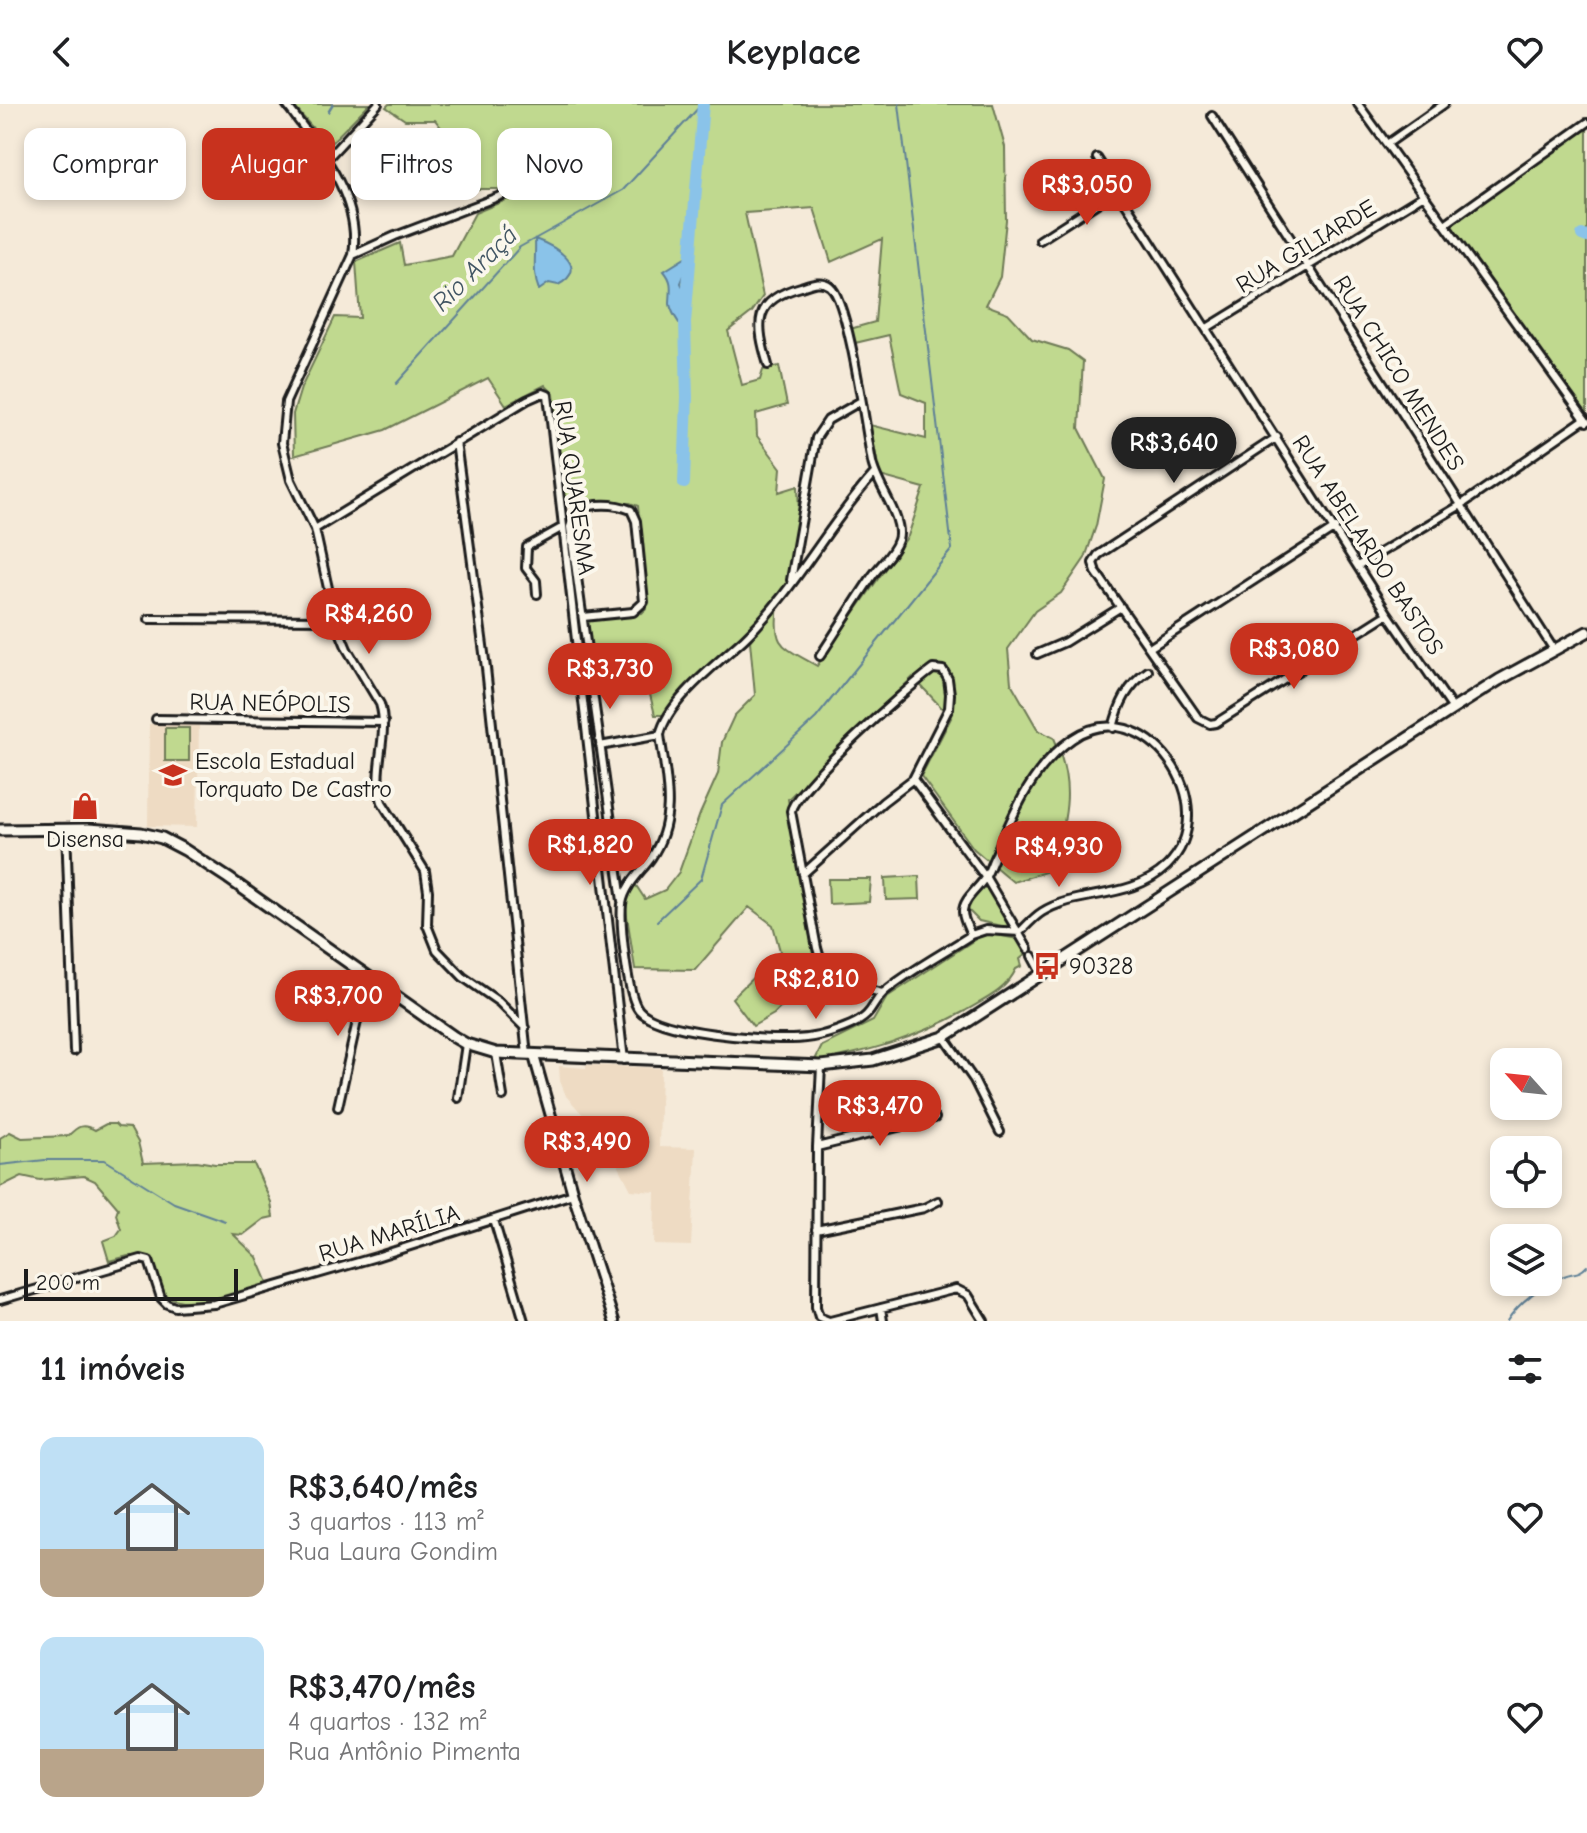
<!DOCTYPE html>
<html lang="pt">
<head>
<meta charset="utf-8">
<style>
  :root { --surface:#fff; --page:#f6f6f6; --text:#202124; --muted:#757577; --accent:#c8321e }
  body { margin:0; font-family:"Comic Neue",sans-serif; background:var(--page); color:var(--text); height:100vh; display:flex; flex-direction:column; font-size:30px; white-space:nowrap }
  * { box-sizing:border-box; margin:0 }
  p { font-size:26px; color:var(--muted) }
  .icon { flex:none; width:44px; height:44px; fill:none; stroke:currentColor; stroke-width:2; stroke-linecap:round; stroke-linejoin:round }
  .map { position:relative; height:1217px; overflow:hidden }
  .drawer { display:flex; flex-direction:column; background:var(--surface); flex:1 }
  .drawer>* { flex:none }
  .guide { position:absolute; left:24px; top:24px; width:800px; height:72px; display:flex; gap:16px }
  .needle { width:52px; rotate:297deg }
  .fabs { position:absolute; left:1490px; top:944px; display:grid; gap:16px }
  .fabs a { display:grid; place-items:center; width:72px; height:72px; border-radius:16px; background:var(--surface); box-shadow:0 4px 12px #0003; font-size:40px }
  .scale { position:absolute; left:24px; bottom:20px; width:214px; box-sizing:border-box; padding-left:8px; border:4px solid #1c1c1c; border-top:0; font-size:22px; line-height:28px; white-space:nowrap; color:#1c1c1c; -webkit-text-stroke:6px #fbf7ec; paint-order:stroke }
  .price { position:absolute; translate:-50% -68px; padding:0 18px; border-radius:28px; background:var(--accent); color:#fff; font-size:26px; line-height:52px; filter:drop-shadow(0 2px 4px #0008) }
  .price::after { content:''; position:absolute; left:50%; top:48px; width:24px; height:18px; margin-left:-12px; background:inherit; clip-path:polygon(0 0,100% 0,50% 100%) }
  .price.current { background:#222; color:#fff }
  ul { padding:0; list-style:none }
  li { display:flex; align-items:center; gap:24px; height:200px; padding:0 40px }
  li span { display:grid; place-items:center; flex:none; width:224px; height:160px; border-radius:16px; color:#555 }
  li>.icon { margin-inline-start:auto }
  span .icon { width:96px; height:96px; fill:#fffc; stroke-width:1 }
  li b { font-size:34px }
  h2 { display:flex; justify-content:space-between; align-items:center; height:96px; padding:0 40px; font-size:34px }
  .tag { padding:0 28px; border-radius:16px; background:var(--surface); box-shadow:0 4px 12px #0003; font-size:28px; line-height:72px }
  .tag.current { background:var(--accent); color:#fff }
  header { display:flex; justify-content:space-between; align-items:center; height:104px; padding:0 40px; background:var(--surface); font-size:36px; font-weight:600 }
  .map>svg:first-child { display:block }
  .built { fill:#eedbc3 }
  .green { fill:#c0d98f; stroke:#6e7a56; stroke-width:2 }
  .water { fill:#8ac3e9; stroke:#5e8097; stroke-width:2 }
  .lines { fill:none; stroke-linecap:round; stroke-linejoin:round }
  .stream { stroke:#5e8097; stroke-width:2 }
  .river { stroke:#8ac3e9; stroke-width:12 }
  .street-casing { stroke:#1c1c1c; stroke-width:12 }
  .secondary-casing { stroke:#1c1c1c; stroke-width:14 }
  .primary-casing { stroke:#1c1c1c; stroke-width:15 }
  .street { stroke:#fbf7ec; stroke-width:6 }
  .secondary { stroke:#fbf7ec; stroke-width:8 }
  .primary { stroke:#fbf7ec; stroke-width:9 }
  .labels { text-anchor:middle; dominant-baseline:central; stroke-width:8; stroke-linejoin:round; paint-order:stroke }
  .street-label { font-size:24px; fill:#1c1c1c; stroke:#fbf7ec }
  .poi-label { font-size:24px; fill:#1c1c1c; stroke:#fbf7ec; text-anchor:start }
  .water-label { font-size:26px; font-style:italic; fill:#425664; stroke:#fbf7ec }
</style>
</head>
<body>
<header><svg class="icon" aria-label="back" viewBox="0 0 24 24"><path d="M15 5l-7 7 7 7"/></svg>Keyplace<svg class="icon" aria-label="heart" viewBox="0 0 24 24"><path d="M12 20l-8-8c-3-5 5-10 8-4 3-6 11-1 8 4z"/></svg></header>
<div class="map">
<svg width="1587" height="1217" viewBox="0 0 1587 1217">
  <rect width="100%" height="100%" fill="#f5ead9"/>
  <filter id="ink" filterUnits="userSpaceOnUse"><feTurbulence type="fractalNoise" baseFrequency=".0125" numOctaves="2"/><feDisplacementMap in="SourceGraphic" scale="16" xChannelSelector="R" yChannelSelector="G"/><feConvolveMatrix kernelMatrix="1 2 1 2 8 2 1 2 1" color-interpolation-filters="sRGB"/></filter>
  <g filter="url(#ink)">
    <path class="built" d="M149,620L199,621L197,723L148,722Z
      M586,961L661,964L659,1043L696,1044L691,1142L654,1141L655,1088L631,1086L617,1059L620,1056L612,1043L566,992L560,977L559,962L586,964Z"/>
    <path class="green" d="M292,0H369L328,42Z
      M389,0H993L1005,43L1006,116L1000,173L986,201L1008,209L1032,235L1068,246L1083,257L1079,324L1105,375L1096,422L1085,454L1061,489L1035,507L1008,545L1011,579L1038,626L1054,634C1077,685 1065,716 1052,766L1013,778L974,745L921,672L951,614L913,573L788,695L816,869L774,910L753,922L732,894L780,847L773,821L749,803L695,866L635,865L625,799L635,780L645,795L665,786L679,768L700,710L718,670L722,638L734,612L755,591L750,537L778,501C772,544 783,542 817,562L908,432L924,384L880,372L870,321L926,335V299L901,289L889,231L855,239L850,225L875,218L882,135L831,158L814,104L745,109L763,192L752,208L728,227L742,281L760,276L763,266L779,262L787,301L756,310L757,332L781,364L779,388L798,382L799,411L795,448L786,482L745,529L665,611H655L643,562L593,568L586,515L642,509L647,504L638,402L630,399L564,401L554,290L545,281L506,301L488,274L385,326L294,352L293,310L301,284L335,213L360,214L356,158L400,139L404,161L452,152L475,109L554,76L560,68L537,62L499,85H477L448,59L443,26L435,16H405L386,3Z
      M1587,24V311L1449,122Z
      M165,624H189V657H165Z
      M919,772L920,795L886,796L885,774Z
      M828,775H871L869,798L829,800Z
      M986,776L1012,822L1010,824L979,817L967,805L969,798Z
      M985,829L1018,835L1026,850L1020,855L1022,862L1016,865C1006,887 985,895 965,907C914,935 871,947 814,958L822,942L873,917L887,893Z
      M106,1020H115L118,1023L130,1024L138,1038L143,1059L197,1057L215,1060H254L271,1098L273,1113L264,1115L243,1131L233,1130L257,1153L269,1181C232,1190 186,1212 154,1184L145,1152H128L109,1157L103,1137L116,1132L121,1125L116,1110L118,1104L95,1077L84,1072L40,1076L22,1072L0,1083V1034L10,1028L22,1034L68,1032C78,1022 82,1019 95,1026Z"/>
    <path class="water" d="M535,135C554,142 592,163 558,181L549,179L539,186C532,170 536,153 535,135Z
      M693,149L681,179C688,191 688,205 685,219H679C675,213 671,207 670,200C670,186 674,179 664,167Z"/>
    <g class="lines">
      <path class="stream" d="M328,8L333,0
        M396,280L520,143L623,86L702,0
        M657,817L701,775L722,701L816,614L952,445L899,0
        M0,1061L45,1056H105L174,1099L225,1117
        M1507,1217C1518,1199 1544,1179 1564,1172C1574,1168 1579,1171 1587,1162"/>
      <path class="river" d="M1582,131L1587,133
        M684,379L687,293L685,219L703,0"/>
      <g class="street-casing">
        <path id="street" d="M286,0C318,43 362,93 353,151L286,298L282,339L291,376L315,425L335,516L347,545L380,600C390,633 371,665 382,698L425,767L428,787L427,821L437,846L463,873L499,898L525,924
          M1358,0L1587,318
          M1212,12L1554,546
          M1387,40L1444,0
          M1097,54L1388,510L1453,605
          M327,55L378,0
          M1445,120L1587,19
          M1040,136L1118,86
          M353,151L395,132L537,78
          M1207,224L1424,91
          M768,261C756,220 752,196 801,183C810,180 821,175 830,182C849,197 866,328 872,358C876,381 905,415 898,436C894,449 881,460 873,471C855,497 838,525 820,552
          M1277,333L1098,451L1093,459L1096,468L1198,614L1210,620L1216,619L1388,510
          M456,338L486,564L527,951
          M315,425L527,296L543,289L548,291L624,956
          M1359,461L1461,401L1585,315
          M791,476L816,334L828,316L861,297
          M537,490L536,477L526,464L527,443L563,423
          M583,513L633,508L644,498L636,417L631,406C614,399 594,399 577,406L570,423L622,797
          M149,515L335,516
          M1151,543L1335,424
          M1037,550L1065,538L1121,503
          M156,615L384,618
          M1113,624C1119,600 1127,582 1148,567
          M660,631C666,674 678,715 651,754C641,768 625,781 622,800C620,819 627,892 639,906C659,929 762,936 792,935C812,935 833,929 851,921C875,910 870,901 884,888C906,869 945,848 971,831L986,826L1020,828C1027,821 1034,813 1042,808C1079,785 1130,797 1167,762C1228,702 1144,584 1072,635C1033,662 1014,708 996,750C992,757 990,765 986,772C980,784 963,794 963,808C963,815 968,824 971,831
          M600,642L660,631C667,597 719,558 744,535C795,486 827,422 874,370
          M913,675L986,774L1028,845
          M66,724L74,947
          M803,770L883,698L913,675L949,604L950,590L948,575L943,566L933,565C908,583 795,684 791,707L817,844L824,868L839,878L882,889
          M1032,852L1041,869
          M944,933L974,976L1000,1028
          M496,949L503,992
          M821,962L817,1043L816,1203L819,1213L829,1217
          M458,994L466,940
          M338,1003L367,872
          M817,1043L935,1014
          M494,1116L524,1217
          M816,1126L924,1104L938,1097
          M0,1196L141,1155L149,1157L161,1194L167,1200L175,1203L214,1200L376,1153L573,1090
          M881,1204L883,1217
          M830,1217L956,1185L968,1191L984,1217"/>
      </g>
      <g class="secondary-casing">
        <path id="secondary" d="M534,952L573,1090L614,1217"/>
      </g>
      <g class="primary-casing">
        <path id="primary" d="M0,726L89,725L141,729L162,734L185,746L228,774L454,933L466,940L496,949L821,962L873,956L944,933L1453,605L1499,576L1587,528"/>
      </g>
      <use href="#street" class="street"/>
      <use href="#secondary" class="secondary"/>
      <use href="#primary" class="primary"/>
    </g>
  </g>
  <defs>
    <g id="school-bare" transform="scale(2.16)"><path d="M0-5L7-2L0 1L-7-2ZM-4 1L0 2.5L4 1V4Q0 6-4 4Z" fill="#c8321e" stroke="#fbf7ec" stroke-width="2.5" paint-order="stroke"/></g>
    <g id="shop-bare" transform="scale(2.16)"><path d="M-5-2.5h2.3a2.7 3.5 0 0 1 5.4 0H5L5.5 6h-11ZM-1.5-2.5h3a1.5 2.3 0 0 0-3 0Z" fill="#c8321e" stroke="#fbf7ec" stroke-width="2.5" paint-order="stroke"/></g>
    <g id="bus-bare" transform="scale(2.16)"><path d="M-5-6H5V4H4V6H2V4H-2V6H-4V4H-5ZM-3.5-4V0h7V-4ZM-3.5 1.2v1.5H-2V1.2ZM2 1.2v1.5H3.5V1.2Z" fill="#c8321e" stroke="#fbf7ec" stroke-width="2.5" paint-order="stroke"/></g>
  </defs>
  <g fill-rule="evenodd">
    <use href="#school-bare" x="173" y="671"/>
    <use href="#shop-bare" x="85" y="702"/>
    <use href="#bus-bare" x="1047" y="862"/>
  </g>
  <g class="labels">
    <g class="street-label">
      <text transform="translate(1306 142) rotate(-31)">RUA GILIARDE</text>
      <text transform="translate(1399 269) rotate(58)">RUA CHICO MENDES</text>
      <text transform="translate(575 384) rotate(82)">RUA QUARESMA</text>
      <text transform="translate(1368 441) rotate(57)">RUA ABELARDO BASTOS</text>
      <text transform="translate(270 599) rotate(1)">RUA NEÓPOLIS</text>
      <text transform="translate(389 1129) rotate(-17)">RUA MARÍLIA</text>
    </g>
    <g class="poi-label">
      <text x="195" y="657">Escola Estadual<tspan x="195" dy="28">Torquato De Castro</tspan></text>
      <text x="85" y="735" text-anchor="middle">Disensa</text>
      <text x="1069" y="862">90328</text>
    </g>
    <g class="water-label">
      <text transform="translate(475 165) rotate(-45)">Rio Araçá</text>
    </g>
  </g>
</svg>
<div class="fabs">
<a><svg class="needle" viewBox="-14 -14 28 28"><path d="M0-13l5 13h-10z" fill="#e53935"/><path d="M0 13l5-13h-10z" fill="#757577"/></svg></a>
<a><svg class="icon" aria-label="locate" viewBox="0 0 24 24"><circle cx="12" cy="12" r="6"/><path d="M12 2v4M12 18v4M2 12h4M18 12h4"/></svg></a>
<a><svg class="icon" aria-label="layers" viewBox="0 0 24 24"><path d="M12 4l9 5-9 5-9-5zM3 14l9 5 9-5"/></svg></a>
</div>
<div class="scale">200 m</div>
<b class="price" style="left:1087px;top:123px">R$3,050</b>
<b class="price current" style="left:1174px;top:381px">R$3,640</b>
<b class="price" style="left:369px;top:552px">R$4,260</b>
<b class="price" style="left:1294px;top:587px">R$3,080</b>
<b class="price" style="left:610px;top:607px">R$3,730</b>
<b class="price" style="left:590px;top:783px">R$1,820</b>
<b class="price" style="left:1059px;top:785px">R$4,930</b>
<b class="price" style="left:816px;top:917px">R$2,810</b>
<b class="price" style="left:338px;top:934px">R$3,700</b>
<b class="price" style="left:880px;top:1044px">R$3,470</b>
<b class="price" style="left:587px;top:1080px">R$3,490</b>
<div class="guide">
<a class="tag">Comprar</a>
<a class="tag current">Alugar</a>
<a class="tag">Filtros</a>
<a class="tag">Novo</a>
</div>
</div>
<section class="drawer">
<h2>11 imóveis<svg class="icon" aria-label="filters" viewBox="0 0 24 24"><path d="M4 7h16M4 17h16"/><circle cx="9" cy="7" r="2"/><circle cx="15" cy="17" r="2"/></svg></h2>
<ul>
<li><span style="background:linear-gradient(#bfe0f5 70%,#b9a48a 0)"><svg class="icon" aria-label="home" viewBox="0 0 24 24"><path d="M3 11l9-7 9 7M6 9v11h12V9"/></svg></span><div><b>R$3,640/mês</b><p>3 quartos · 113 m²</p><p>Rua Laura Gondim</p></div><svg class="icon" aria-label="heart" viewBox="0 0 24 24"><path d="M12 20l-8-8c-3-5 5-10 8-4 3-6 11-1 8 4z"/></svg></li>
<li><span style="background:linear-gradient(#bfe0f5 70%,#b9a48a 0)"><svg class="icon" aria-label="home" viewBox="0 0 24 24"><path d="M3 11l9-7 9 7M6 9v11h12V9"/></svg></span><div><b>R$3,470/mês</b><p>4 quartos · 132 m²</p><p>Rua Antônio Pimenta</p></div><svg class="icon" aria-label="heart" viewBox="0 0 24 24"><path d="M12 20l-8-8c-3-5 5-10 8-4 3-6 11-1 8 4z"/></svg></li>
</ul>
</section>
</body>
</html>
